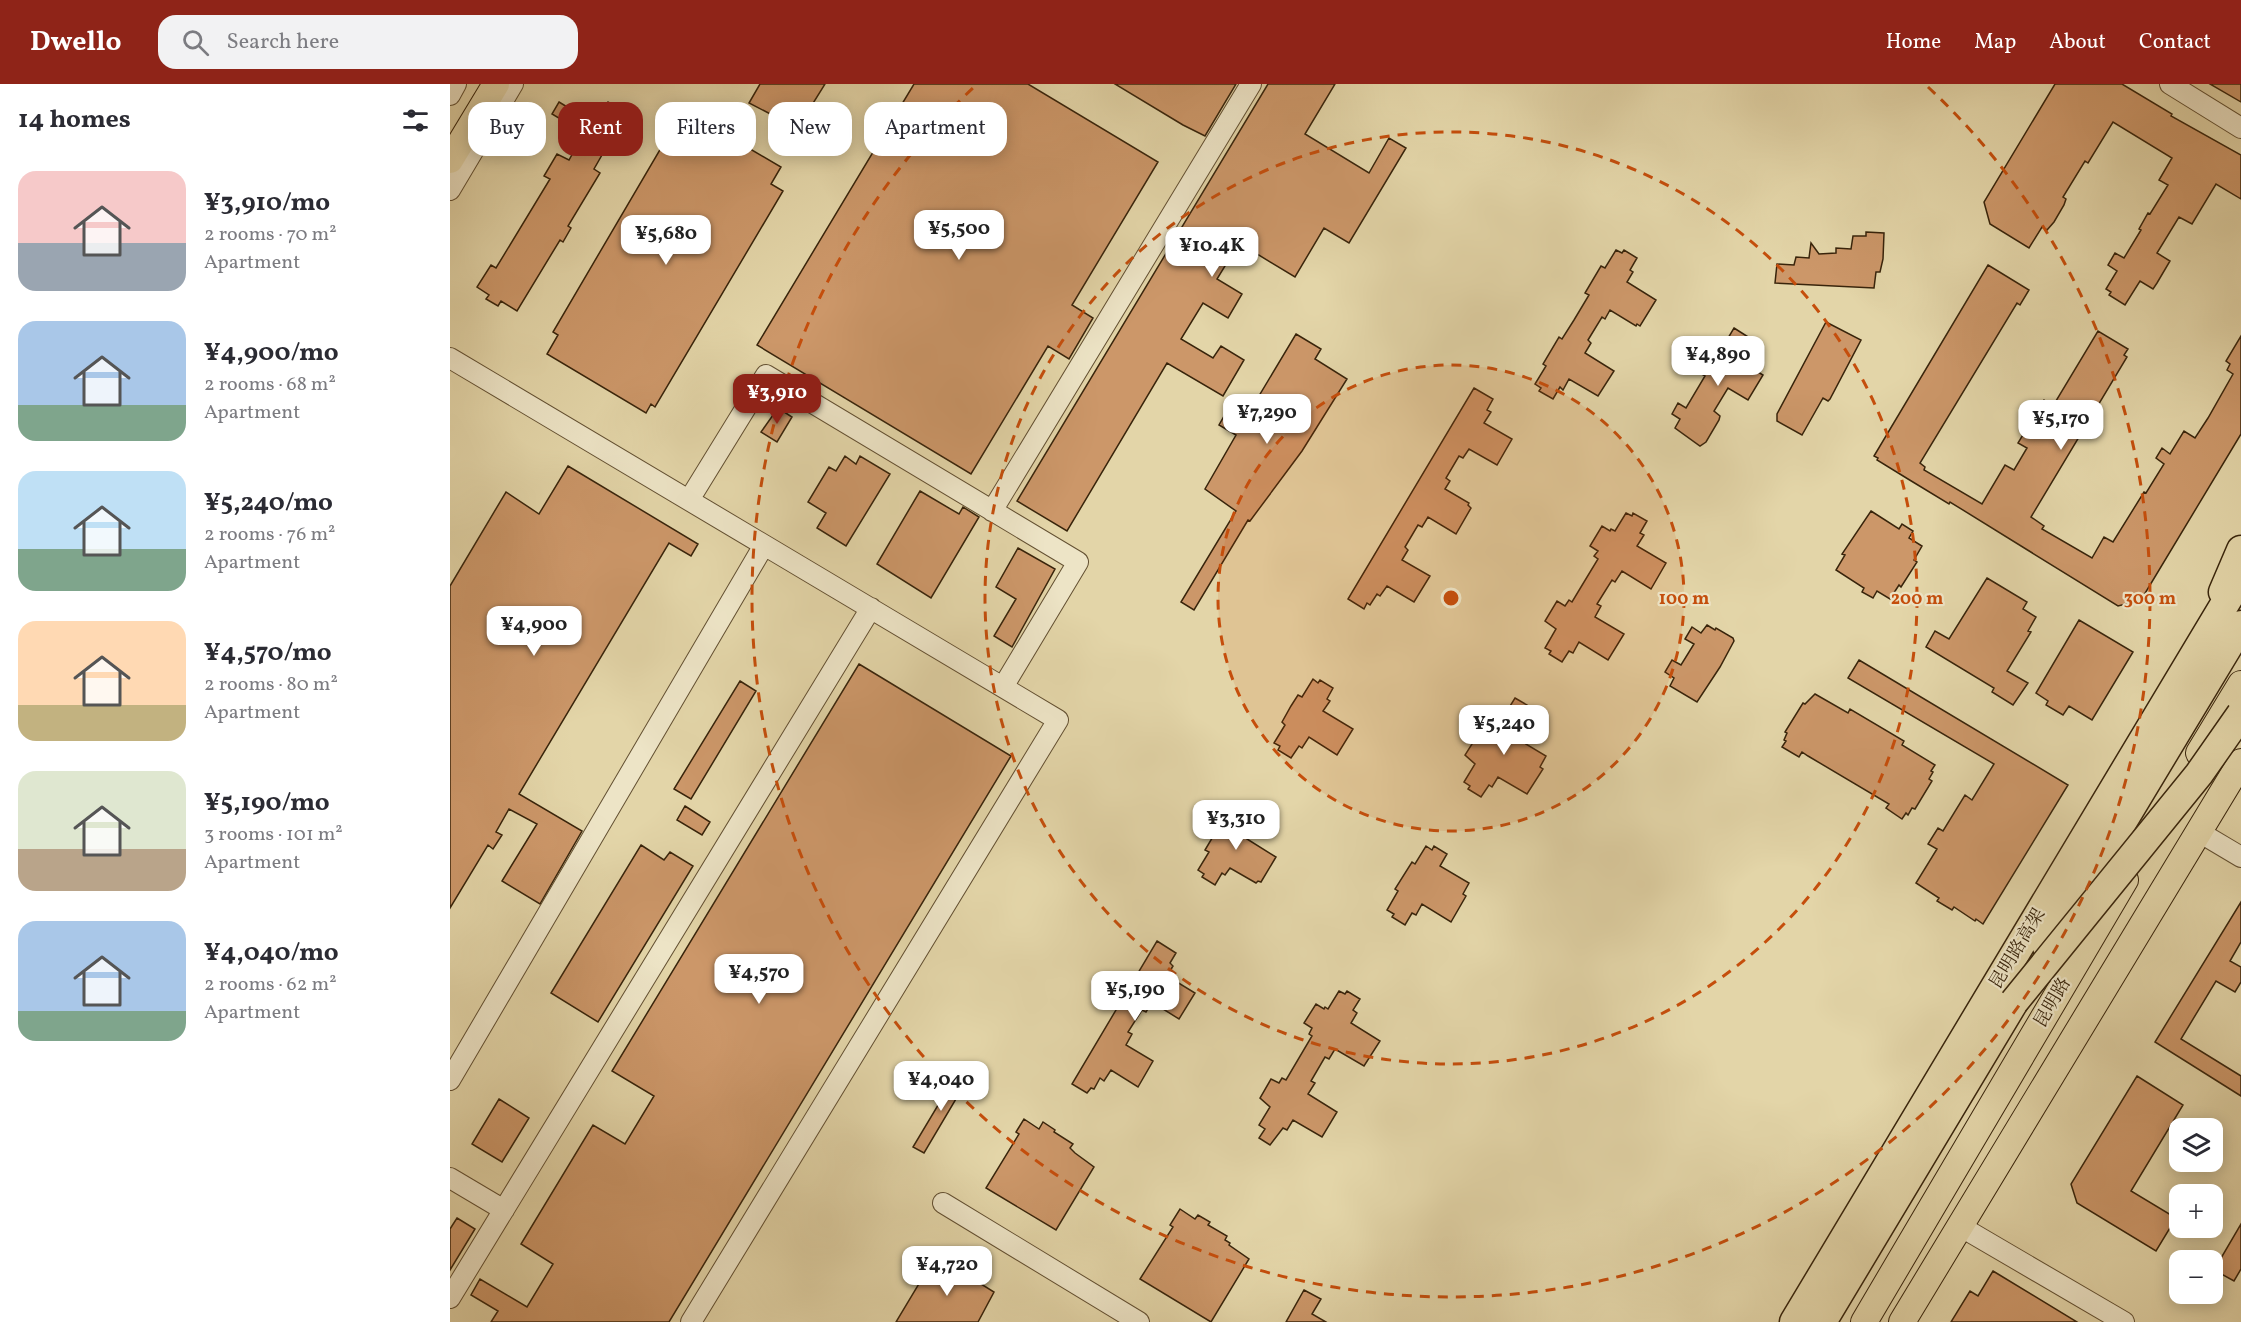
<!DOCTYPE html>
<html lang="en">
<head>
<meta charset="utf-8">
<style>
  :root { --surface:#fff; --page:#f2f2f3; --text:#2b2b33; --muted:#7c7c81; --accent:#8f2418 }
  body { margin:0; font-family:Vollkorn,"Noto Serif SC",serif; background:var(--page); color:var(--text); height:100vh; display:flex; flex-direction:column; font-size:22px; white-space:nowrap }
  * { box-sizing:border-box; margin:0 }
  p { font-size:20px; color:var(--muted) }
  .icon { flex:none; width:33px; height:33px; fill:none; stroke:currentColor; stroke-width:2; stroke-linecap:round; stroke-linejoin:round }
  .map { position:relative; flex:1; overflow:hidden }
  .drawer { display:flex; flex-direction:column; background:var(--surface); width:450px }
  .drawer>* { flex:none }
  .top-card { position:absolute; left:18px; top:18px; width:570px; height:54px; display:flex; gap:12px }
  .buttons { position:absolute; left:1719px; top:1034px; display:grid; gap:12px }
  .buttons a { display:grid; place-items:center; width:54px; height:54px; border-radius:12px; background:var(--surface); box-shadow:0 3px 15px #0003; font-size:30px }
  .price { position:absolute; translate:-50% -51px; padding:0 14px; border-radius:12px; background:#fff; color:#222; font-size:20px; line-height:39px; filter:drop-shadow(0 2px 3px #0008) }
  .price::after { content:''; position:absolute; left:50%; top:36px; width:18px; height:14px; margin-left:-9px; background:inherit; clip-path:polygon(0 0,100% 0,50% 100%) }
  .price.active { background:var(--accent); color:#fff }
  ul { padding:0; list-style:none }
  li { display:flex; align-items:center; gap:18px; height:150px; padding:0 18px }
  li span { display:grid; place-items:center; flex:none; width:168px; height:120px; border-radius:18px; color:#555 }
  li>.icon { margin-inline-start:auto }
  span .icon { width:72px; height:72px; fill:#fffc; stroke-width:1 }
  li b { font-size:26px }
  h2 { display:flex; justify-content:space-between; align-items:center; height:72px; padding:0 18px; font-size:26px }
  .chip { padding:0 21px; border-radius:18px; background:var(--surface); box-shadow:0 3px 15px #0003; font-size:21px; line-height:54px }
  .chip.active { background:var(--accent); color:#fff }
  header { display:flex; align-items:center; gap:36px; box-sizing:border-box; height:84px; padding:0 30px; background:var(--accent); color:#fff }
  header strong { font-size:28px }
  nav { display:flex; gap:33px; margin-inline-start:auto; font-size:21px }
  .search { width:420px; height:54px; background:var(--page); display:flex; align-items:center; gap:15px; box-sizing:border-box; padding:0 21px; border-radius:18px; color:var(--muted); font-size:22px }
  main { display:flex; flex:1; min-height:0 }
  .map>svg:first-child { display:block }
  .building { fill:#cc9769; stroke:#38240b; stroke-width:1.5 }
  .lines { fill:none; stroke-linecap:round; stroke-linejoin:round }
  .minor-casing { stroke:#635032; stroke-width:22 }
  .major-casing { stroke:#38240b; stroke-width:28 }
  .highway-casing { stroke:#38240b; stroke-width:31 }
  .minor { stroke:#ede4c6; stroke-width:20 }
  .major { stroke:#e3d5a8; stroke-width:26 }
  .highway { stroke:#e3d5a8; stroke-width:28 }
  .highway-bridge-casing { stroke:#38240b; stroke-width:31; stroke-linecap:butt }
  .highway-bridge { stroke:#e3d5a8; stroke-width:28 }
  .ring { fill:none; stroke:#c54e0c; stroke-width:3; stroke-dasharray:10 8 }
  .labels { text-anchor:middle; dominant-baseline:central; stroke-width:4.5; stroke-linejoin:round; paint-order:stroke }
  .street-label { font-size:18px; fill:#38240b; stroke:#ede4c6 }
  .centre { fill:#c54e0c; stroke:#ede4c6; stroke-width:3 }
  .ring-label { font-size:18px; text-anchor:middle; font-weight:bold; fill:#c54e0c; stroke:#ede4c6; stroke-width:4.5; stroke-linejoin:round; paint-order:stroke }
</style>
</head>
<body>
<header>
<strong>Dwello</strong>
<div class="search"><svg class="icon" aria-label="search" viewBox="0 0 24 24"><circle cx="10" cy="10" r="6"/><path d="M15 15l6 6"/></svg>Search here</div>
<nav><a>Home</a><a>Map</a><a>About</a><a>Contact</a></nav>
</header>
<main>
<section class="drawer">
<h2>14 homes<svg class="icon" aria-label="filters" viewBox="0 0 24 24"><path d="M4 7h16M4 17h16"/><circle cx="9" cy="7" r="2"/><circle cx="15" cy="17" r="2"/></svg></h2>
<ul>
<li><span style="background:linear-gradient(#f6c9c9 60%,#9aa5b1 0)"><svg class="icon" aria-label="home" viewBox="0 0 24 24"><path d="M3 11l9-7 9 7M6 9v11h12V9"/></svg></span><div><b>¥3,910/mo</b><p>2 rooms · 70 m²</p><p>Apartment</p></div></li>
<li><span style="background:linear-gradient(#a9c7e8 70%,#7fa58c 0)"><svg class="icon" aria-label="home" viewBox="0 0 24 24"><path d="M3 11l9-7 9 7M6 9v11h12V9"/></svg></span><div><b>¥4,900/mo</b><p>2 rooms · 68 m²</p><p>Apartment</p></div></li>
<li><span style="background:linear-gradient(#bfe0f5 65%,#7fa58c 0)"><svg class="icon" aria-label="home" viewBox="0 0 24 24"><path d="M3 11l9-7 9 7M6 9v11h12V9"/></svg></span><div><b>¥5,240/mo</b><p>2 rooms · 76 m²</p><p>Apartment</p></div></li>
<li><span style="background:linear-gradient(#ffd9b3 70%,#c2b280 0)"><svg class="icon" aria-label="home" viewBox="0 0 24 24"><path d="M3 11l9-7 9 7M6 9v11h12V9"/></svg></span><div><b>¥4,570/mo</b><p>2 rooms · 80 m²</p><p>Apartment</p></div></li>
<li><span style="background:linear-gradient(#dfe7d0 65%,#b9a48a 0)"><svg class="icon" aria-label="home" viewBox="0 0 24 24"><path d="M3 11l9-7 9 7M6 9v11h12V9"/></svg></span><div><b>¥5,190/mo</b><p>3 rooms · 101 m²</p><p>Apartment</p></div></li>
<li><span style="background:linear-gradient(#a9c7e8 75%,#7fa58c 0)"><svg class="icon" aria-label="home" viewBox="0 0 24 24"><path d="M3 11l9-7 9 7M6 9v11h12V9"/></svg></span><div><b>¥4,040/mo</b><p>2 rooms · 62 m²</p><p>Apartment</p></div></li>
</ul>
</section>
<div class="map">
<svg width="1791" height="1238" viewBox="0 0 1791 1238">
  <rect width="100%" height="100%" fill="#e3d5a8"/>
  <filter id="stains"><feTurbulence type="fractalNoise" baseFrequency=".00333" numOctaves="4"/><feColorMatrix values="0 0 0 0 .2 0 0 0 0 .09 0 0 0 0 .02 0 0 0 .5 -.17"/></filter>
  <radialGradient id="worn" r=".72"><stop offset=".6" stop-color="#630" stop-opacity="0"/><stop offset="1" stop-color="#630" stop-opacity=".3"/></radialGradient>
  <path class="building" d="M310,0H375L357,29L345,23L338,36L332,32L330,35L299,19Z
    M464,0H578L708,78L622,221L643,234L619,275L598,262L521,390L307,261Z
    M665,0H786L755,52L733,41Z
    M818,0H885L855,50L919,89L939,54L956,64L899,159L874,144L845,193L789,159L767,195L792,210L778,234L753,219L731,255L763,274L771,262L794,276L773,312L717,279L617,447L567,417Z
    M1605,0H1672L1722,30L1721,32L1791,71V115L1766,100L1742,140L1729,133L1707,169L1720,177L1707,199L1703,205L1690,197L1675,221L1659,211L1661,208L1656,205L1667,187L1658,181L1665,169L1674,174L1691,146L1689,145L1698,129L1700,130L1718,101L1709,96L1722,74L1663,38L1638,79L1635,77L1613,113L1616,115L1614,121L1604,138L1597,146L1592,143L1579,164L1540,140L1534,118Z
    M1760,0H1791V18Z
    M109,18L145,40L158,18L186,34L173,56L164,50L144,85L150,89L118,142L121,144L113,158L110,156L67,227L51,217L48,222L36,215L39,211L27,203L41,181L46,184L100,95L94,92L107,70L119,76L134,49L102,30Z
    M261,42L331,83L321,100L333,107L205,323L201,320L196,329L97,270L108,251L103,248L218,52L246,68Z
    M1416,148L1434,149L1433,175L1430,188H1426L1424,204L1325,199L1327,180L1344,181L1346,173L1359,174L1361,159L1369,170L1386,169V164L1401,165L1403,152H1416Z
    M1166,166L1172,169L1174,166L1187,174L1180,186L1183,188L1177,198L1206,216L1190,242L1187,240L1186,242L1160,226L1155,235L1152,233L1138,256L1141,259L1135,269L1164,287L1148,312L1119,295L1113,306L1110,303L1103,315L1089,307L1091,304L1085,300L1096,282L1093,280L1109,253L1112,255L1124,236L1139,211L1135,209L1151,182L1155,184Z
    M1538,181L1579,206L1570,221L1567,219L1470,379L1475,383L1474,386L1532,420L1555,381L1564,386L1577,364L1568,359L1574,349L1583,354L1597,332L1588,327L1594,316L1603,322L1648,247L1678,265L1674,271L1677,273L1581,433L1594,442L1592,445L1642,474L1654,453L1663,458L1694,408L1696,409L1714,380L1706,374L1712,364L1720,370L1734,347L1745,354L1758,334L1783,290L1777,286L1780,280L1776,277L1791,252V350L1691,516L1668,522L1500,418L1499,420L1458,395L1427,376L1428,374L1424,372Z
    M1376,238L1411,256L1380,315L1378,317L1373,314L1352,351L1327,337V330Z
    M1284,244L1303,256L1297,266L1300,268L1293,279L1313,291L1298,316L1278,304L1264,327L1270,332L1269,336L1256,358L1250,362L1225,344L1230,335L1222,330L1228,319L1236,324L1255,292L1247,287L1260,266L1268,271Z
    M846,250L871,265L865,275L897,295L852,367L800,437L798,436L744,526L731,518L786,427L755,405L786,351L769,341L777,327L794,337Z
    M1024,304L1043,315L1037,326L1041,328L1034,339L1062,355L1047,381L1019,365L1013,374L1009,372L996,394L1000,397L995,405L1019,419L1018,421L1021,424L1006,450L978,433L972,443L968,441L955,463L958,466L952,476L980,492L964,518L937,502L930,512L927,510L920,521L917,519L914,525L898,515Z
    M328,324L342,333L327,358L311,348Z
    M395,372L406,380L410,372L440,390L396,462L367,444L376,429L358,418L379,383L386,387Z
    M118,382L248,460L241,472L219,459L69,710L132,747L90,820L52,797L87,740L59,725L46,748L52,751L43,765L38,761L0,824V502L56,408L89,430Z
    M470,407L509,430L513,423L529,433L481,514L427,480Z
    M1421,427L1449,445L1452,440L1463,447L1459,454L1472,462L1464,476L1467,478L1451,503L1449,501L1440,515L1427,507L1423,514L1412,508L1414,504L1386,486L1395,471L1392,470Z
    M1176,429L1182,432L1183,429L1197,437L1190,449L1194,451L1187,462L1216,479L1201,505L1172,487L1165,498L1162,496L1147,520L1151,522L1145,533L1174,550L1158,576L1129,558L1123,569L1119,567L1112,578L1099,570L1101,567L1095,564L1106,545L1095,537L1107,517L1115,522L1119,516L1122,518L1131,503L1148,475L1144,472L1148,467L1140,462L1152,442L1160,447L1161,445L1165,447Z
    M568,464L605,485L562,563L544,552L566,515L546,503Z
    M1537,494L1577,518L1573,525L1586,533L1578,547L1581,548L1557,587L1578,599L1563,621L1542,608L1544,604L1476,563L1485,547L1499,555Z
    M1629,536L1683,568L1642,636L1619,622L1613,631L1596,621L1598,617L1586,609Z
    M1257,541L1265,546L1266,544L1283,554L1284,557L1270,583L1247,618L1220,602L1224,594L1215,588L1222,576L1231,581L1244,560L1235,555L1242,543L1251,549Z
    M1409,576L1618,701L1533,840L1526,835L1525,837L1504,823L1502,826L1487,817L1489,814L1466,799L1487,765L1478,760L1488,744L1493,747L1515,711L1522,716L1544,680L1398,594Z
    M409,580L561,672L219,1238H41L48,1227L21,1211L30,1195L77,1223L103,1180L71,1160L143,1041L175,1060L204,1012L162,987Z
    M863,595L868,599L870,596L883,604L877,615L880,617L873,627L903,645L887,671L859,653L852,664L849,662L841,674L828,666L830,662L824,659L835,641L832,638L841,622L848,611L852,613Z
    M290,597L306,607L241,715L224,705Z
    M1365,610L1398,629L1400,625L1454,657L1452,661L1485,681L1481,687L1483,688L1479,695L1482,697L1465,725L1462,724L1458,731L1456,729L1452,735L1436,724L1439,720L1358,672L1352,668L1349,673L1332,663L1336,657L1334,656L1337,649L1335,648L1353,619L1355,620Z
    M1065,614L1077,621L1067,639L1073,643L1066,654L1096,672L1090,683L1093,685L1077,710L1048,693L1042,703L1039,701L1031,713L1018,705L1020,702L1014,698L1025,680L1015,671L1027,652L1034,656L1038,650L1041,653Z
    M235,722L260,738L252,751L227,736Z
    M786,723L792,726L794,723L807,731L800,743L804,745L797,755L826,773L811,798L808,797L806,799L780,784L775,791L772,789L765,801L752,793L754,790L748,786L759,768L755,766L771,739L775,741Z
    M191,761L214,776L220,768L243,782L148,938L101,909Z
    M976,762L982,766L984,762L997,770L990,782L1019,799L1013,810L1016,812L1001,838L972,820L966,831L962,829L955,841L942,833L944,830L937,826L948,807L945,805L962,778L965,780Z
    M1791,818V858L1780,877L1791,883V898L1785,908L1766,897L1731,955L1791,992V1012L1705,958Z
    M707,857L726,869L720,879L723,882L717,892L745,909L729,935L702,918L696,928L692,926L678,948L682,950L676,961L703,977L688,1003L661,986L654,997L650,994L644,1005L641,1004L637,1009L622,1000Z
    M889,907L895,910L897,907L910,915L903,926L907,929L901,939L930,957L914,982L885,965L879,975L875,973L861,997L865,999L858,1010L887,1028L872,1053L843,1036L837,1046L833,1044L820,1061L809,1054L815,1045L809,1041L820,1023L810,1014L821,995L829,999L832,994L836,996L862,952L859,950L862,944L854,939L866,920L874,925L875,923L878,925Z
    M509,986L519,993L474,1069L463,1063Z
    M1687,992L1733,1021L1681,1107L1726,1134L1706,1167L1627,1119L1621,1100Z
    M49,1015L79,1034L52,1078L22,1060Z
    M574,1035L589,1045L593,1038L605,1046L604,1048L623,1060L620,1064L625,1069L644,1083L606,1146L536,1104L569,1050L566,1048Z
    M730,1125L745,1135L748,1131L760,1138L758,1141L777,1152L775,1156L780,1159L779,1161L799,1175L761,1238L690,1195L723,1143L720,1141Z
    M7,1134L25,1145L0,1186V1145Z
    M1791,1140V1185L1784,1197L1764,1186Z
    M485,1173L507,1186L509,1183L525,1192L523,1195L544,1208L528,1238H446Z
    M1543,1187L1627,1238H1501L1520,1207L1528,1212Z
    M854,1206L871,1215L862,1230L876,1238H836Z"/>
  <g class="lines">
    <g class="minor-casing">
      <path id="minor" d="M1720,0L1791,44
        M0,11L6,0
        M0,106L63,0
        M0,274L608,636L241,1238
        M239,416L316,291L628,478L553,603
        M542,427L801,0
        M1749,748L1791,773
        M0,996L314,461
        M0,1094L54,1126
        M493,1119L689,1238
        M1508,1141L1674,1238
        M0,1214L421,524"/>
    </g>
    <g class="major-casing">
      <path id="major" d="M0,76L46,0
        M1749,669L1791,600
        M1414,1238L1675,796
        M1452,1238L1791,678"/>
    </g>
    <g class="highway-casing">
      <path id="highway" d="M1773,508L1791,466
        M1597,863L1791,541
        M1344,1238L1791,493
        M1372,1238L1576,898"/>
    </g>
    <use href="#minor" class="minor"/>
    <use href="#major" class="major"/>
    <use href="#highway" class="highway"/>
    <g class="highway-bridge-casing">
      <path id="highway-bridge" d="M1564,918L1749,690L1791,630"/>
    </g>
    <use href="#highway-bridge" class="highway-bridge"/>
  </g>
  <circle cx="1001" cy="514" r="233" fill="#c54e0c" fill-opacity=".12"/>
  <g class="ring">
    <circle cx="1001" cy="514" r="233"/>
    <circle cx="1001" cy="514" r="466"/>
    <path d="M1478 3A699 699 0 1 1 524 3"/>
  </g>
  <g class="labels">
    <g class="street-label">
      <text transform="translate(1568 865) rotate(-59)">昆明路高架</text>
      <text transform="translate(1603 919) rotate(-60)">昆明路</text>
    </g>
  </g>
  <circle cx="1001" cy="514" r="9" class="centre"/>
  <g class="ring-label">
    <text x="1234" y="520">100 m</text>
    <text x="1467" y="520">200 m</text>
    <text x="1700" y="520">300 m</text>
  </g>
  <rect width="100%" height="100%" filter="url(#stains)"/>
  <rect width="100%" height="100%" fill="url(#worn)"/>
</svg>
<div class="buttons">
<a><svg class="icon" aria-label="layers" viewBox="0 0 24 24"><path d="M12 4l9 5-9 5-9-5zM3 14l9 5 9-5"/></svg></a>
<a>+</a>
<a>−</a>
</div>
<b class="price" style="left:509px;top:177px">¥5,500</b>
<b class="price" style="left:216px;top:182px">¥5,680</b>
<b class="price" style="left:762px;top:194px">¥10.4K</b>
<b class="price" style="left:1268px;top:303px">¥4,890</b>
<b class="price active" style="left:327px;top:341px">¥3,910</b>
<b class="price" style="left:817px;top:361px">¥7,290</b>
<b class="price" style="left:1611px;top:367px">¥5,170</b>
<b class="price" style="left:84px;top:573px">¥4,900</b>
<b class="price" style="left:1054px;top:672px">¥5,240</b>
<b class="price" style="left:786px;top:767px">¥3,310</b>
<b class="price" style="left:309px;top:921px">¥4,570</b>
<b class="price" style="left:685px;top:938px">¥5,190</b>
<b class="price" style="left:491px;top:1028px">¥4,040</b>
<b class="price" style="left:497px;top:1213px">¥4,720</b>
<div class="top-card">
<a class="chip">Buy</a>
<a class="chip active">Rent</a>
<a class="chip">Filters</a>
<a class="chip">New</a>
<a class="chip">Apartment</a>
</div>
</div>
</main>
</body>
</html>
